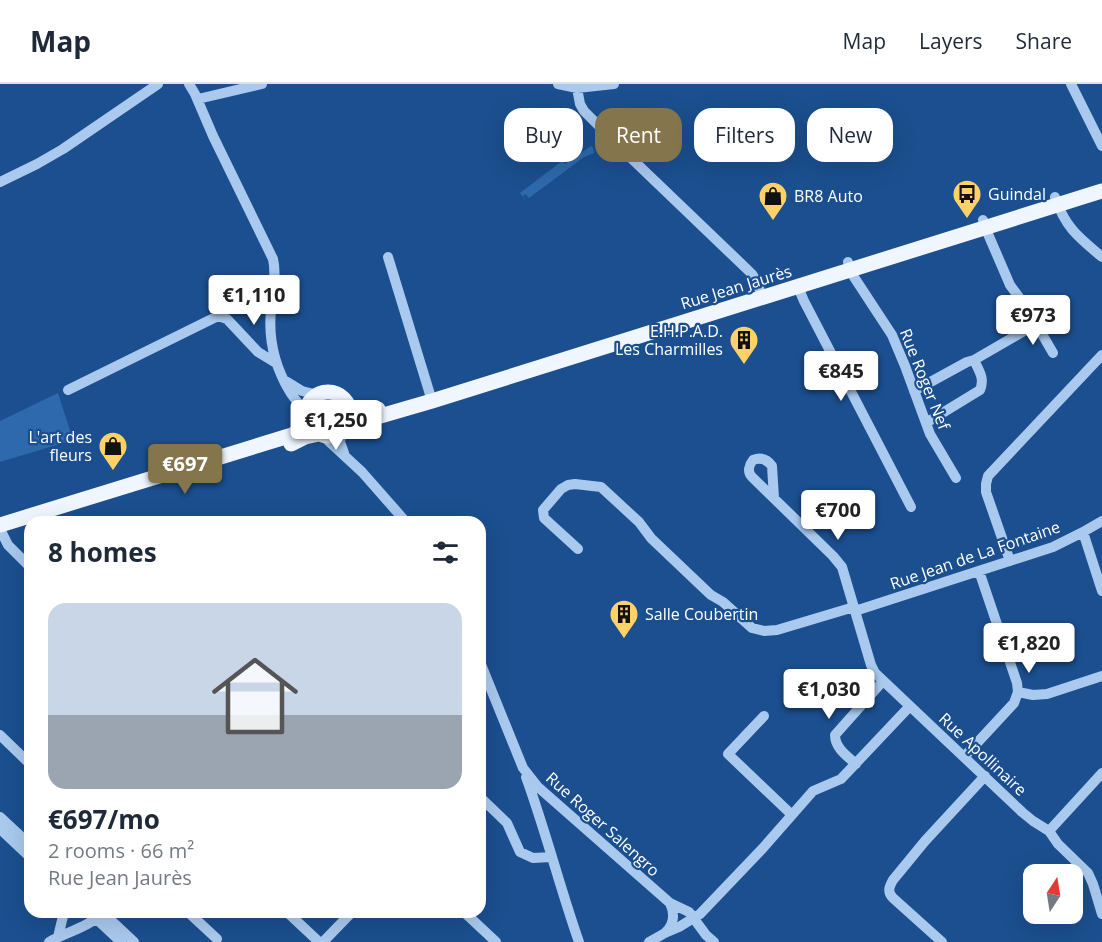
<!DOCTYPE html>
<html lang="en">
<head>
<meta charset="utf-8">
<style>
  :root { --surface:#fff; --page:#f6f6f7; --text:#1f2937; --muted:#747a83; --line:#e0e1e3; --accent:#84754c }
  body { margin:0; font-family:"Open Sans",sans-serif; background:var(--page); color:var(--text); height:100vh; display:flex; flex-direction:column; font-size:22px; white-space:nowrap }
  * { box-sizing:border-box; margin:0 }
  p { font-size:20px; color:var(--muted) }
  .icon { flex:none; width:33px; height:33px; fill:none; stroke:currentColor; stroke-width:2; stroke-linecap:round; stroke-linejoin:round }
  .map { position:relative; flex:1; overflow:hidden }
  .side { position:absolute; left:24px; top:432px; width:462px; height:402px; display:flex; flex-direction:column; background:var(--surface); border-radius:18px; box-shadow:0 6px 24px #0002 }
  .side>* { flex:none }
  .hud { position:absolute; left:504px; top:24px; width:507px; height:54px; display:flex; gap:12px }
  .needle { width:39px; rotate:12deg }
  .buttons { position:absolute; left:1023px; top:780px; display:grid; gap:12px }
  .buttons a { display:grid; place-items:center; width:60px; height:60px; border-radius:12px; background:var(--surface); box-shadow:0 6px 24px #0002; font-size:30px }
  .price { position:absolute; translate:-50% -51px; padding:0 14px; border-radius:6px; background:#fff; color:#222; font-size:20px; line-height:39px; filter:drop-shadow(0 2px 3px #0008) }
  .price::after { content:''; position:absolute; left:50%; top:36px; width:18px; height:14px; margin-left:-9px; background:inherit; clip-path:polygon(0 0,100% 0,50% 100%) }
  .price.active { background:var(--accent); color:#fff }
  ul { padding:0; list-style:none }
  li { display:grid; align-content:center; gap:12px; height:318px; padding:0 24px }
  li span { display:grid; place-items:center; height:186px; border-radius:18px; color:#555 }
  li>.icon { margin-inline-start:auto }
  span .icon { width:108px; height:108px; fill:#fffc; stroke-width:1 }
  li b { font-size:26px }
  h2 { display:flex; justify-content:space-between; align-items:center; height:72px; padding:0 24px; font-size:26px }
  .pill { padding:0 21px; border-radius:18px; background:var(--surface); box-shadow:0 6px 24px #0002; font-size:21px; line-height:54px }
  .pill.active { background:var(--accent); color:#fff }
  header { display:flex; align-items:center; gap:36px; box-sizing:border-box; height:84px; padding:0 30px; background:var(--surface); border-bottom:2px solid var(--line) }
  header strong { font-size:28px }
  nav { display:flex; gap:33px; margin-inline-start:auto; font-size:21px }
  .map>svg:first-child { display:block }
  .green { fill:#2e69ad }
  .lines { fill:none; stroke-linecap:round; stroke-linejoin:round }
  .minor { stroke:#a9c9ee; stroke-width:10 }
  .major { stroke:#f0f6ff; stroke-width:15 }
  .labels { text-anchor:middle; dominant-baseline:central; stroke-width:4.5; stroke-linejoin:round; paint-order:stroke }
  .poi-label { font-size:16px; fill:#fff; stroke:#1b4f8f; text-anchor:start }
  .street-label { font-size:16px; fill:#fff; stroke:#1b4f8f }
</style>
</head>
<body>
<header>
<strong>Map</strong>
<nav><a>Map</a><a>Layers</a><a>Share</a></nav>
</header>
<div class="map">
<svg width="1102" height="858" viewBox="0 0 1102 858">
  <rect width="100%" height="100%" fill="#1b4f8f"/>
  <path class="green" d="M591,62L593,64L594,69L584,73L529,114L525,110L523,112L526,117L520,109L562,77L565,80Z
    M58,309L73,356L0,378V337Z
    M315 330a13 13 0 1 1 26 0a13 13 0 1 1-26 0Z"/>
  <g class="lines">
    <path class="minor" d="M189,0L195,10L213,52L273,175C277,192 272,209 271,226C268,256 275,283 290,308C295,316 302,323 307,330
      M558,0L577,4L614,0
      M1071,0L1102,62
      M577,4L580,20L584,27L632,75L752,190L758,200L762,214
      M198,15L262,0
      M0,98L37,80L63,65L158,0
      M1055,113C1065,143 1078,153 1102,173
      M983,136L988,150L1010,201L1027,224L1053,269
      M388,173L432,317
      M848,178L852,190L892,251L905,282L930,350L956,394
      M798,203L804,217L911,423
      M284,296L302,307L318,311
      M68,306L218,232L227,235L258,268L276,279
      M914,307L967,278L974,276
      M926,339L980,306C985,294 979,287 974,276L1036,240
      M342,347L340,358L344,369
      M322,351L362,388L406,438
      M774,414L772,382C767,375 761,373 753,376C749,381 747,388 752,393L833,472L842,483L871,581L875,589L1022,728L1033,737L1049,747L1058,760L1088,789L1093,800L1102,830
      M0,445L8,461L30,483
      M1083,448L1102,507
      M578,465L544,434L543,426L561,405L568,401L575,400L601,403L639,438L651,454L711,511L723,518L752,544L764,547L777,546L854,523
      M1010,477L986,408V400L988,392L1102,271
      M855,527L1053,463L1083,448L1102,437
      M480,578L523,684L538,703L670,819L689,828L706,851L714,858
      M1018,608L1033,611L1047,610L1102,592
      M764,632L728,670L792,731
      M0,651L30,680
      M964,673L1014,619L1018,608L1017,599L979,487
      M856,680C847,672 835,664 835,651L883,597
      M526,693C546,748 560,804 579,858
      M480,713L507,739L520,768L533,774L551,773
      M0,733L30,761
      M0,745L30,773
      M1049,747L1102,689
      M89,828L121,858
      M102,828L134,858
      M188,828L217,855
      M287,828L319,858
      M464,828L496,858
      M665,849C674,841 675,830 670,819
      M58,853L64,828
      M49,858C67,848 88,843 103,829
      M323,858L352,828
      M649,858L665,849L679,843L700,830L763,764L813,707L841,695L910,622
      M942,858L893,814C887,808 889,803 893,796L925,757L985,692"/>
    <path class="major" d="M306 330a22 22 0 1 1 44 0a22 22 0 1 1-44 0Z
      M348,322C359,329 366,328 378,325
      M346,342L432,317L1102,107
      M291,360L305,353L319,350
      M0,441L292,351L301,345L307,333"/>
  </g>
  <defs>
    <g id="bus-pin" transform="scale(1.5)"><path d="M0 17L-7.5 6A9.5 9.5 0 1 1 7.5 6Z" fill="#ffd166" stroke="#1b4f8f"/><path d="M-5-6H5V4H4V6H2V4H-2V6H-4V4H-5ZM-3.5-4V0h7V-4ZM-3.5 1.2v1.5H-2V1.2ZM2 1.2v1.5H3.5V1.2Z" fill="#111"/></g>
    <g id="shop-pin" transform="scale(1.5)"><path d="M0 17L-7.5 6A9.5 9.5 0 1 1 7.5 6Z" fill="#ffd166" stroke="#1b4f8f"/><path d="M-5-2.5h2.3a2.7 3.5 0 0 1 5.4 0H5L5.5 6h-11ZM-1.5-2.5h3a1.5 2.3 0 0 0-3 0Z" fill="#111"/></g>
    <g id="building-pin" transform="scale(1.5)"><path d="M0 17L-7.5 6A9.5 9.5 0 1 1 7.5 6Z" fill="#ffd166" stroke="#1b4f8f"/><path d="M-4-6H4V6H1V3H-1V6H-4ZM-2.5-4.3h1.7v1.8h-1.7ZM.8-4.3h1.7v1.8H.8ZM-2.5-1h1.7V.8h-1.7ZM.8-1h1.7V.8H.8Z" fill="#111"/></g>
  </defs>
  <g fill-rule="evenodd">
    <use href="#bus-pin" x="967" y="110"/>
    <use href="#shop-pin" x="773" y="112"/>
    <use href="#building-pin" x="744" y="256"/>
    <use href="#shop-pin" x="113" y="362"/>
    <use href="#building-pin" x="624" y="530"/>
  </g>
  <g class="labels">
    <g class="poi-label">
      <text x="988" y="110">Guindal</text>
      <text x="794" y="112">BR8 Auto</text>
      <text x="723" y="247" text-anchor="end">E.H.P.A.D.<tspan x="723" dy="18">Les Charmilles</tspan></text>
      <text x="92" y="353" text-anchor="end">L'art des<tspan x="92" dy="18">fleurs</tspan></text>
      <text x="645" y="530">Salle Coubertin</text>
    </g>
    <g class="street-label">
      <text transform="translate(736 203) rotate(-17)">Rue Jean Jaurès</text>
      <text transform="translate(925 295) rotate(68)">Rue Roger Nef</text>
      <text transform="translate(975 471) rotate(-19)">Rue Jean de La Fontaine</text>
      <text transform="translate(983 670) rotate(43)">Rue Apollinaire</text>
      <text transform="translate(603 740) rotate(42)">Rue Roger Salengro</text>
    </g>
  </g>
</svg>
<div class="buttons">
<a><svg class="needle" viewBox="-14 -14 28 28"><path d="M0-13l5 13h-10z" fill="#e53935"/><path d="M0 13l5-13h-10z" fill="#747a83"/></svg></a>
</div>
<b class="price" style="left:254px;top:242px">€1,110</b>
<b class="price" style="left:1033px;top:262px">€973</b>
<b class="price" style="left:841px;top:318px">€845</b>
<b class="price" style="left:336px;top:367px">€1,250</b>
<b class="price active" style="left:185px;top:411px">€697</b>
<b class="price" style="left:838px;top:457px">€700</b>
<b class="price" style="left:1029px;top:590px">€1,820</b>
<b class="price" style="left:829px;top:636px">€1,030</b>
<div class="hud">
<a class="pill">Buy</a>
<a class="pill active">Rent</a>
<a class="pill">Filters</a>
<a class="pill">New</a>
</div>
<section class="side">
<h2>8 homes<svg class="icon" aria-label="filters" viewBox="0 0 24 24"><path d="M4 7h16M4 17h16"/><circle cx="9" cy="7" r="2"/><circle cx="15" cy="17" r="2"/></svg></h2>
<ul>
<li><span style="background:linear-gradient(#c9d6e8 60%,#9aa5b1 0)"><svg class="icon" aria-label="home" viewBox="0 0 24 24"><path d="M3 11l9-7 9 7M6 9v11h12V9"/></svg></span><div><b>€697/mo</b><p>2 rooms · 66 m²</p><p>Rue Jean Jaurès</p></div></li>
</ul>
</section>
</div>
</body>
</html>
